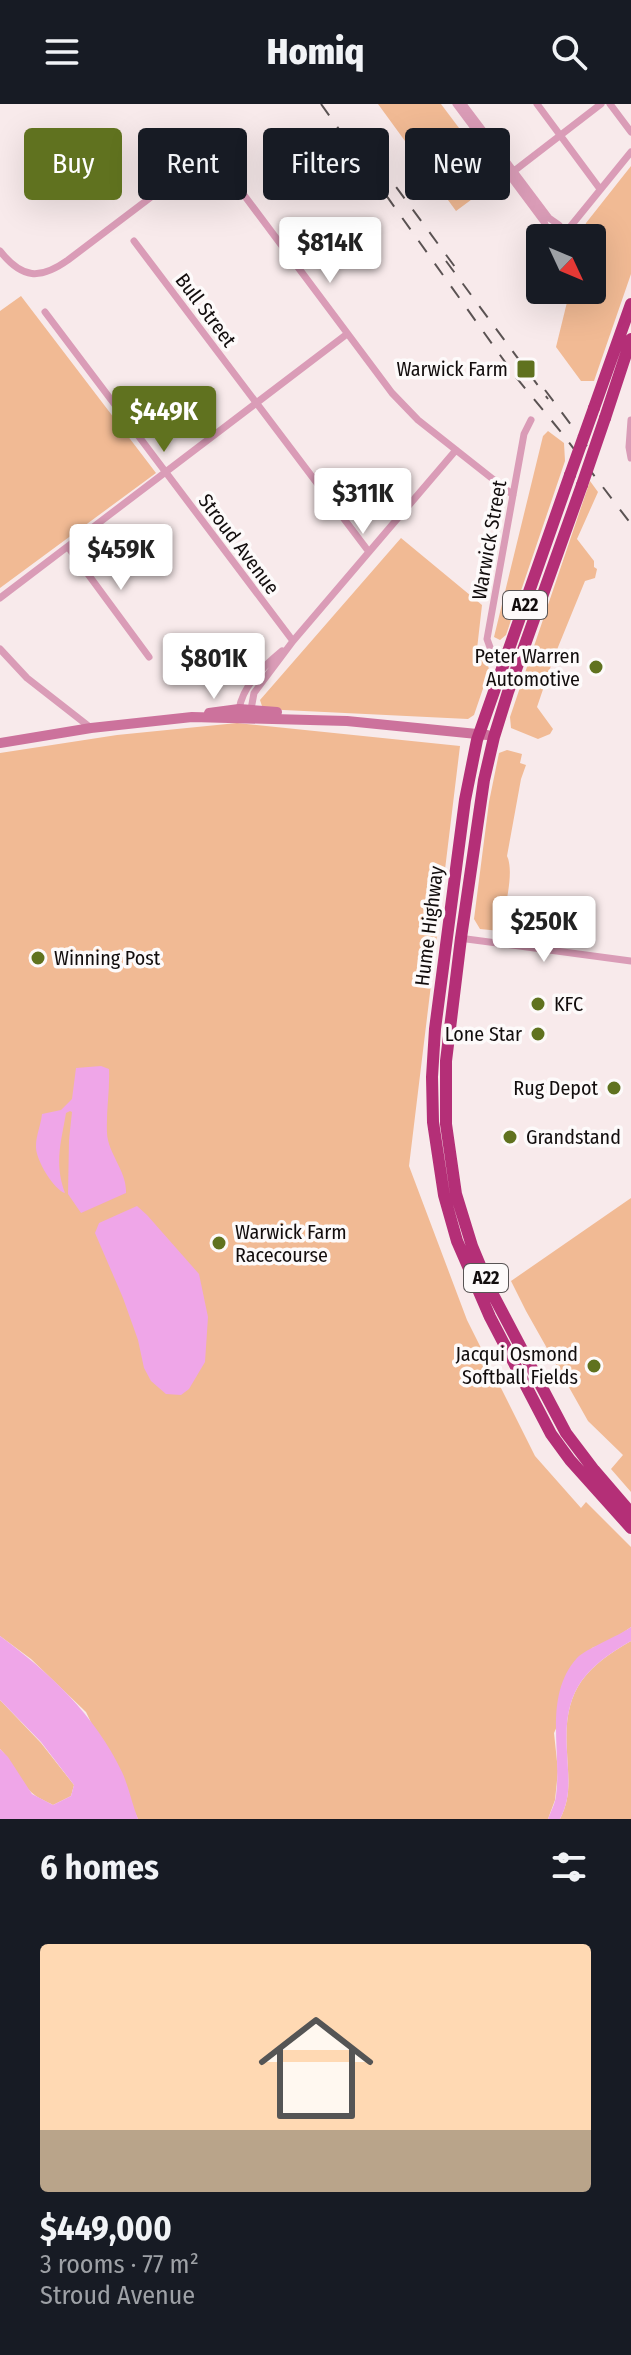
<!DOCTYPE html>
<html lang="en">
<head>
<meta charset="utf-8">
<style>
  :root { --surface:#171b24; --page:#20242c; --text:#f1f3f6; --muted:#9ea1a6; --line:#363941; --accent:#60721f }
  body { margin:0; font-family:"Fira Sans Condensed",sans-serif; background:var(--page); color:var(--text); height:100vh; display:flex; flex-direction:column; font-size:30px; white-space:nowrap }
  * { box-sizing:border-box; margin:0 }
  p { font-size:26px; color:var(--muted) }
  .icon { flex:none; width:44px; height:44px; fill:none; stroke:currentColor; stroke-width:2; stroke-linecap:round; stroke-linejoin:round }
  .map { position:relative; height:1715px; overflow:hidden }
  .details { display:flex; flex-direction:column; background:var(--surface); flex:1 }
  .details>* { flex:none }
  .hud { position:absolute; left:24px; top:24px; width:584px; height:72px; display:flex; gap:16px }
  .needle { width:52px; rotate:134deg }
  .buttons { position:absolute; left:526px; top:120px; display:grid; gap:16px }
  .buttons a { display:grid; place-items:center; width:80px; height:80px; border-radius:8px; background:var(--surface); box-shadow:0 8px 32px #0002; font-size:40px }
  .price { position:absolute; translate:-50% -68px; padding:0 18px; border-radius:8px; background:#fff; color:#222; font-size:26px; line-height:52px; filter:drop-shadow(0 2px 4px #0008) }
  .price::after { content:''; position:absolute; left:50%; top:48px; width:24px; height:18px; margin-left:-12px; background:inherit; clip-path:polygon(0 0,100% 0,50% 100%) }
  .price.selected { background:var(--accent); color:#fff }
  ul { padding:0; list-style:none }
  li { display:grid; align-content:center; gap:16px; height:424px; padding:0 40px }
  li+li { border-top:2px solid var(--line) }
  li span { display:grid; place-items:center; height:248px; border-radius:8px; color:#555 }
  li>.icon { margin-inline-start:auto }
  span .icon { width:144px; height:144px; fill:#fffc; stroke-width:1 }
  li b { font-size:34px }
  h2 { display:flex; justify-content:space-between; align-items:center; height:96px; padding:0 40px; font-size:34px }
  .chip { padding:0 28px; border-radius:8px; background:var(--surface); box-shadow:0 8px 32px #0002; font-size:28px; line-height:72px }
  .chip.selected { background:var(--accent); color:#fff }
  header { display:flex; justify-content:space-between; align-items:center; height:104px; padding:0 40px; background:var(--surface); font-size:36px; font-weight:800 }
  .map>svg:first-child { display:block }
  .green { fill:#f1ba94 }
  .water { fill:#efa6e8 }
  .lines { fill:none; stroke-linecap:round; stroke-linejoin:round }
  .street { stroke:#da9cb7; stroke-width:7 }
  .secondary { stroke:#cc729c; stroke-width:10 }
  .highway { stroke:#b42f77; stroke-width:12 }
  .rail { stroke:#5b5353; stroke-width:2; stroke-dasharray:14 14; stroke-linecap:butt }
  .highway-bridge { stroke:#b42f77; stroke-width:12 }
  .poi-dot { fill:#60721f; stroke:#fdfafa; stroke-width:3 }
  .labels { text-anchor:middle; dominant-baseline:central; stroke-width:7; stroke-linejoin:round; paint-order:stroke }
  .shield { fill:#fdfafa; stroke:#585454; stroke-width:2 }
  .shield-label { font-size:18px; font-weight:bold; fill:#120d0d }
  .street-label { font-size:20px; fill:#120d0d; stroke:#fdfafa }
  .poi-label { font-size:20px; fill:#120d0d; stroke:#fdfafa; text-anchor:end }
</style>
</head>
<body>
<header><svg class="icon" aria-label="menu" viewBox="0 0 24 24"><path d="M4 6h16M4 12h16M4 18h16"/></svg>Homiq<svg class="icon" aria-label="search" viewBox="0 0 24 24"><circle cx="10" cy="10" r="6"/><path d="M15 15l6 6"/></svg></header>
<div class="map">
<svg width="631" height="1715" viewBox="0 0 631 1715">
  <rect width="100%" height="100%" fill="#f8eaeb"/>
  <path class="green" d="M378,0H441L498,76L456,107Z
    M631,62V170L594,277H581L556,243L570,186H592V134H582L586,119Z
    M21,192L156,369L0,484V207Z
    M548,327L564,339L565,357L506,531L500,536L494,533L543,332Z
    M590,377L598,388L577,435L594,457V463L597,465L595,474L585,477L554,553L537,603L553,625L550,630L538,635L511,624L510,613Z
    M401,434L482,501L477,545L488,560L489,567L474,611L468,615L263,605L260,596Z
    M237,619L460,642L409,1062L467,1216L535,1352L581,1404L586,1398L631,1443V1523L614,1535L592,1544L554,1629L558,1667L555,1696L548,1715H138L86,1608L31,1555L0,1532V649L117,631Z
    M507,646L522,650L520,659L526,661L521,675L507,752C515,768 504,809 500,827L480,825L474,815L489,698L499,649Z
    M631,1094V1388L611,1365L623,1351L588,1317L526,1207L511,1177Z
    M631,1537V1715H560C572,1692 568,1672 567,1648C563,1589 582,1565 631,1537Z
    M0,1596L41,1639L74,1681L71,1692L53,1701C46,1697 37,1694 31,1688C18,1676 13,1658 0,1645Z"/>
  <path class="water" d="M101,962L109,965C110,986 106,1007 107,1029C108,1050 127,1067 126,1089L81,1109L68,1090L69,1036L72,1008L70,1007L66,1009C61,1039 54,1059 65,1089C54,1086 35,1055 36,1042C36,1031 41,1021 42,1010L61,1006L72,995L76,964Z
    M137,1102L147,1111L199,1170L208,1213L205,1258L189,1285L181,1291L166,1290L151,1277L144,1264L138,1236L123,1194L95,1129L99,1119Z
    M631,1523V1537C582,1565 563,1589 567,1648C568,1672 572,1692 560,1715H548C551,1707 555,1700 556,1692C562,1647 543,1592 577,1554C587,1544 617,1533 631,1523Z
    M0,1532C50,1569 95,1611 122,1668C129,1683 132,1700 138,1715H0V1645L8,1653L32,1690L53,1701L71,1692L74,1681L41,1638L0,1596Z"/>
  <g class="lines">
    <path class="street" d="M456,0L544,118L551,134
      M463,0L549,114L559,121
      M537,0L600,85
      M610,0L631,28
      M514,67L601,0
      M570,123L631,48
      M134,137L369,448
      M0,147C22,175 40,176 68,156L192,62C203,55 213,52 223,63L392,289L418,316L513,391
      M45,208L293,537
      M631,316L629,343L631,354
      M68,443L149,553
      M0,494L347,230
      M0,545L27,574L91,624
      M506,554L491,546L487,535L524,330L531,316
      M239,606C242,582 264,562 282,547
      M250,611L254,589L293,537L456,346
      M459,834L631,857"/>
    <path class="secondary" d="M209,609L239,605L277,608
      M0,639L91,624L192,613L347,617L487,631"/>
    <path class="highway" d="M594,304L631,200
      M605,314L631,235
      M570,371L477,636L465,696L435,925L432,973L433,1018L444,1091L457,1137L490,1213L551,1330L570,1356L631,1424
      M582,381L508,588L494,633L484,676L461,834L446,957V1020L456,1090L472,1142L489,1183L566,1329L594,1366L631,1409"/>
    <path class="rail" d="M321,0L515,272L561,328L631,420
      M363,38L455,163
      M446,157L548,295
      M545,286L595,353"/>
    <path class="highway-bridge" d="M570,371L594,304
      M582,381L605,314"/>
  </g>
  <g class="poi-dot">
    <rect x="516" y="255" width="20" height="20" rx="4"/>
    <circle cx="596" cy="563" r="8"/>
    <circle cx="38" cy="854" r="8"/>
    <circle cx="538" cy="900" r="8"/>
    <circle cx="538" cy="930" r="8"/>
    <circle cx="614" cy="984" r="8"/>
    <circle cx="510" cy="1033" r="8"/>
    <circle cx="219" cy="1139" r="8"/>
    <circle cx="594" cy="1262" r="8"/>
  </g>
  <g class="labels">
    <g class="shield">
      <rect x="503" y="487" width="44" height="28" rx="6"/>
      <rect x="464" y="1160" width="44" height="28" rx="6"/>
    </g>
    <g class="shield-label">
      <text x="525" y="501">A22</text>
      <text x="486" y="1174">A22</text>
    </g>
    <g class="street-label">
      <text transform="translate(206 206) rotate(53)">Bull Street</text>
      <text transform="translate(489 436) rotate(-80)">Warwick Street</text>
      <text transform="translate(239 440) rotate(53)">Stroud Avenue</text>
      <text transform="translate(429 822) rotate(-83)">Hume Highway</text>
    </g>
    <g class="poi-label">
      <text x="508" y="265">Warwick Farm</text>
      <text x="580" y="552">Peter Warren<tspan x="580" dy="23">Automotive</tspan></text>
      <text x="54" y="854" text-anchor="start">Winning Post</text>
      <text x="554" y="900" text-anchor="start">KFC</text>
      <text x="522" y="930">Lone Star</text>
      <text x="598" y="984">Rug Depot</text>
      <text x="526" y="1033" text-anchor="start">Grandstand</text>
      <text x="235" y="1128" text-anchor="start">Warwick Farm<tspan x="235" dy="23">Racecourse</tspan></text>
      <text x="578" y="1250">Jacqui Osmond<tspan x="578" dy="23">Softball Fields</tspan></text>
    </g>
  </g>
</svg>
<div class="buttons">
<a><svg class="needle" viewBox="-14 -14 28 28"><path d="M0-13l5 13h-10z" fill="#e53935"/><path d="M0 13l5-13h-10z" fill="#9ea1a6"/></svg></a>
</div>
<b class="price" style="left:330px;top:181px">$814K</b>
<b class="price selected" style="left:164px;top:350px">$449K</b>
<b class="price" style="left:363px;top:432px">$311K</b>
<b class="price" style="left:121px;top:488px">$459K</b>
<b class="price" style="left:214px;top:597px">$801K</b>
<b class="price" style="left:544px;top:860px">$250K</b>
<div class="hud">
<a class="chip selected">Buy</a>
<a class="chip">Rent</a>
<a class="chip">Filters</a>
<a class="chip">New</a>
</div>
</div>
<section class="details">
<h2>6 homes<svg class="icon" aria-label="filters" viewBox="0 0 24 24"><path d="M4 7h16M4 17h16"/><circle cx="9" cy="7" r="2"/><circle cx="15" cy="17" r="2"/></svg></h2>
<ul>
<li><span style="background:linear-gradient(#ffd9b3 75%,#b9a48a 0)"><svg class="icon" aria-label="home" viewBox="0 0 24 24"><path d="M3 11l9-7 9 7M6 9v11h12V9"/></svg></span><div><b>$449,000</b><p>3 rooms · 77 m²</p><p>Stroud Avenue</p></div></li>
</ul>
</section>
</body>
</html>
